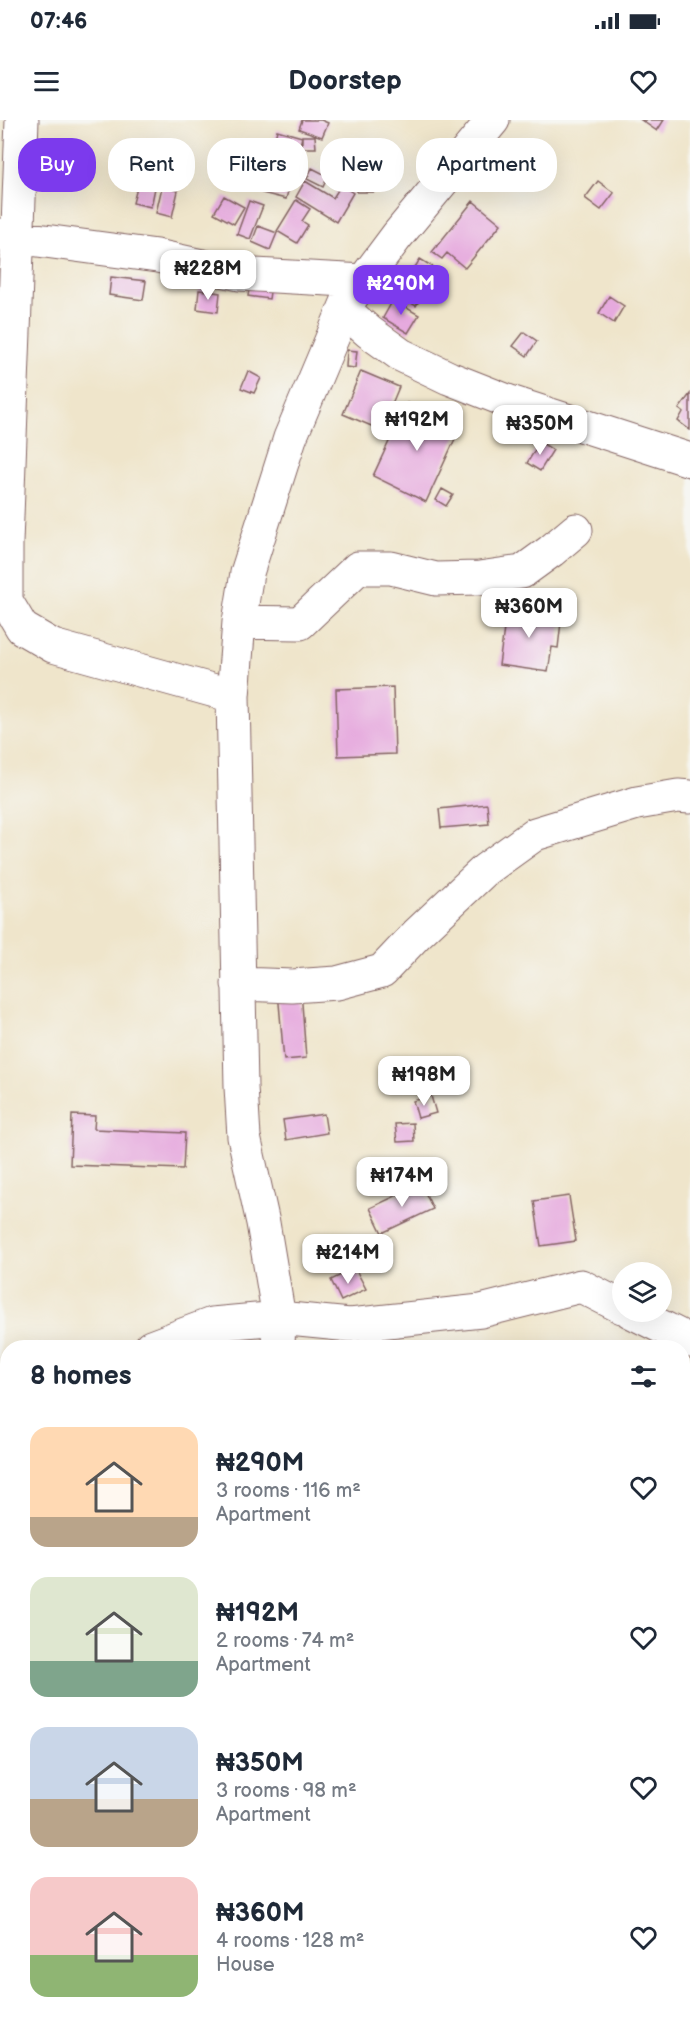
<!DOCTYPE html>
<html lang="en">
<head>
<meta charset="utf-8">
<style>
  :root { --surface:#fff; --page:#f2f2f3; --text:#1f2937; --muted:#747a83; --accent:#7c3aed }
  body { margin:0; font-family:"Balsamiq Sans",sans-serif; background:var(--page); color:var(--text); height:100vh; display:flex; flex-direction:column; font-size:22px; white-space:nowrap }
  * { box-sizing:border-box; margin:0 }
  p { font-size:20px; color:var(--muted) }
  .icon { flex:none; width:33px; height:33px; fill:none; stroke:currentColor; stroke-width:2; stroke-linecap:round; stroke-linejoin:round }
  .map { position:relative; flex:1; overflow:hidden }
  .drawer { position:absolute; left:0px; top:1220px; width:690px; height:686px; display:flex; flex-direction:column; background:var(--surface); border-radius:24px 24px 0 0; box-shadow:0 6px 24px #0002 }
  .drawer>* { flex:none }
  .hud { position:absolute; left:18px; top:18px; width:654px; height:54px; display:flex; gap:12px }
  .controls { position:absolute; left:612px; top:1142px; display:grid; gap:12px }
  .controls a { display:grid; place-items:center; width:60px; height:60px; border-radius:50%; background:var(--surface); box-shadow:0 6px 24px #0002; font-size:30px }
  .price { position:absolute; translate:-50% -51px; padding:0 14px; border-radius:12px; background:#fff; color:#222; font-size:20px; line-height:39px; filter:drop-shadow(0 2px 3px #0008) }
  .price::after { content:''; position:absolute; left:50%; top:36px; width:18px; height:14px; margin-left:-9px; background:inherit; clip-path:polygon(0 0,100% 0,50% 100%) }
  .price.selected { background:var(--accent); color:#fff }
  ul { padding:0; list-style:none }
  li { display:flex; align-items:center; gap:18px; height:150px; padding:0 30px }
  li span { display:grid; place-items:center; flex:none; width:168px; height:120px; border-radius:18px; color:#555 }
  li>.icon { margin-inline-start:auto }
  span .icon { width:72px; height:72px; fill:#fffc; stroke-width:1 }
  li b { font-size:26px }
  h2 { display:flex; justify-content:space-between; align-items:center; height:72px; padding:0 30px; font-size:26px }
  .chip { padding:0 21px; border-radius:24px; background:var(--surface); box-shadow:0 6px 24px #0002; font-size:21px; line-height:54px }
  .chip.selected { background:var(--accent); color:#fff }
  .status { display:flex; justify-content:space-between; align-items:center; height:42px; padding:0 30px; background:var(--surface); direction:ltr }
  .status svg { height:16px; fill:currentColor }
  header { display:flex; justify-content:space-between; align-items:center; height:78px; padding:0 30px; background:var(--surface); font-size:27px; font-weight:600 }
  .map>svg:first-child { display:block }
  .building { fill:#e6aade }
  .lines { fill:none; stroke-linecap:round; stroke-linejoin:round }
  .minor-casing { stroke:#846463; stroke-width:35 }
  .minor { stroke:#fff; stroke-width:33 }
</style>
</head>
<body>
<div class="status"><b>07:46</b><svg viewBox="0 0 49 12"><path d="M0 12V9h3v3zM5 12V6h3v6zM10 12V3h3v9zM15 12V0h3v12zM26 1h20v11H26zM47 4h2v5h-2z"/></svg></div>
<header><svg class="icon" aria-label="menu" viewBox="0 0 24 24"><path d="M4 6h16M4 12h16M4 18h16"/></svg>Doorstep<svg class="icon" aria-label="heart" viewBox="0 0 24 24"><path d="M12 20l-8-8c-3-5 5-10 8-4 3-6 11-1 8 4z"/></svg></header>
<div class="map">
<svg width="690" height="1904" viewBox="0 0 690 1904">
  <rect width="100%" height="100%" fill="#f6f6f2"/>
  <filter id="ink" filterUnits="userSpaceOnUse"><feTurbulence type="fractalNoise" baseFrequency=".0167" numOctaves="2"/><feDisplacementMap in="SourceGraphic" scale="12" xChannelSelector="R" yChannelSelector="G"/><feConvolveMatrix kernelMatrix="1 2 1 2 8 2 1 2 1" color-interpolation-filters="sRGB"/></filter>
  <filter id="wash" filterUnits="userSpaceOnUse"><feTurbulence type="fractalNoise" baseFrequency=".008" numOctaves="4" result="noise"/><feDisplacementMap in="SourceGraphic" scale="24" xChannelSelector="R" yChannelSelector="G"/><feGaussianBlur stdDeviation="1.35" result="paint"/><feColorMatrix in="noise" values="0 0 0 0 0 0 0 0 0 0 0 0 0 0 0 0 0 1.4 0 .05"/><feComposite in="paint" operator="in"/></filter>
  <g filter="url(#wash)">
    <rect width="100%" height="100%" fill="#efe5cb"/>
    <g id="blocks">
      <path class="building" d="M302,0H321L328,3L322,17L299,9Z
        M641,0H664L657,11Z
        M277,10L302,17L286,79L262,73Z
        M315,16L316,28H302V16Z
        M312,48L328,56L323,67L307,59Z
        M357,59H374V72H357Z
        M305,61L333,78L341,65L353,73L336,102L296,77Z
        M598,61L614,73L601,90L585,78Z
        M138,64L155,68L151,87L133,83Z
        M162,67L178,71L172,97L156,93Z
        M224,76L244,87L234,104L214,93Z
        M296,80L310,89L302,101L308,105L297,123L277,111Z
        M249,81L263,86L250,119L237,114Z
        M473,81L501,104L465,148L447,133L442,139L432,132Z
        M258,106L277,113L270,130L252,122Z
        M420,139L438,150L416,186L398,175Z
        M111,157L146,161L143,180L109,175Z
        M250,163L271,165L269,179L248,176Z
        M199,170L220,173L218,192L197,189Z
        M609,176L624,186L614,203L599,193Z
        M393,180L419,195L408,213L383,198Z
        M524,212L537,221L527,236L513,226Z
        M347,230L357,231L355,248L346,247Z
        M248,251L261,258L254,273L241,268Z
        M361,251L399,267L381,310L343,294Z
        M690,274V310L678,301L683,292L679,289Z
        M407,283L460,308L426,382L373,356Z
        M540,322L553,330L540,351L527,343Z
        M442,369L453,375L446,386L436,380Z
        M507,487L554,494L553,501L561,502L558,528L552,527L548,552L499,545Z
        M393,567L395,634L338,636L336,569Z
        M487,684L489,704L441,708L439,689Z
        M301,870L306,938L284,940L278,872Z
        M431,976L436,993L418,998L413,981Z
        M324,994L327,1013L286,1020L283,1000Z
        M72,995L95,996L94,1009L185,1013L183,1049L70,1045Z
        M413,1003L414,1021L397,1022L395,1004Z
        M421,1064L433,1089L382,1113L370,1088Z
        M569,1076L576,1121L541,1126L534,1081Z
        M355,1148L366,1169L341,1181L331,1160Z"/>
    </g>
  </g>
  <g filter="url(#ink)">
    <use href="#blocks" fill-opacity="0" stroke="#846463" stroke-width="1.5"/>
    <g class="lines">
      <g class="minor-casing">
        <path id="minor" d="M22,0L6,423V481L22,508L53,526L233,576
          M0,115L157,136L239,154L364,161
          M344,190L369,212L401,235L449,258L510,282L690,340
          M239,502L300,503L358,448H391L436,459L479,458L522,452L551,431L576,410
          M238,864L292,866L337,863L382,851L417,814L485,750L535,714L637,683L678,676L690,677
          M630,1191L690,1221
          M151,1227L212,1204L279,1198L350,1205L481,1191L581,1166L622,1187
          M278,1227L279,1198L263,1103L244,1017L241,967L233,576L239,502L247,453L290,318L347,183L397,116L493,0
          M0,1267L8,1264
          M348,1898L350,1904"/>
      </g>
      <use href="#minor" class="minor"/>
    </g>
  </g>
</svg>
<div class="controls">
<a><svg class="icon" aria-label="layers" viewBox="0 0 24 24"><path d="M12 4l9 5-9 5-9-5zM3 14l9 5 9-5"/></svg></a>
</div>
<b class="price" style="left:208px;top:181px">₦228M</b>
<b class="price selected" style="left:401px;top:196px">₦290M</b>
<b class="price" style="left:417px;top:332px">₦192M</b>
<b class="price" style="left:540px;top:336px">₦350M</b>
<b class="price" style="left:529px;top:519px">₦360M</b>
<b class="price" style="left:424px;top:987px">₦198M</b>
<b class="price" style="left:402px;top:1088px">₦174M</b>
<b class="price" style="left:348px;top:1165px">₦214M</b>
<div class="hud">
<a class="chip selected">Buy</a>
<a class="chip">Rent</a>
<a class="chip">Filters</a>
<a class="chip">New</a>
<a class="chip">Apartment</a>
</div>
<section class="drawer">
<h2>8 homes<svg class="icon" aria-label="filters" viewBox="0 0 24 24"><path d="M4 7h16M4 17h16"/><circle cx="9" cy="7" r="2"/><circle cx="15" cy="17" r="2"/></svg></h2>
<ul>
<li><span style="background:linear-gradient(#ffd9b3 75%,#b9a48a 0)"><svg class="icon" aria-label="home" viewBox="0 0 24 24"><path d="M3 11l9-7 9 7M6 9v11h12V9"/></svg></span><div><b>₦290M</b><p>3 rooms · 116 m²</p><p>Apartment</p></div><svg class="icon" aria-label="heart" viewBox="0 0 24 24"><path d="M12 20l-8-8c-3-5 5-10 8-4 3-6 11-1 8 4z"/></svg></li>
<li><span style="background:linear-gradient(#dfe7d0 70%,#7fa58c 0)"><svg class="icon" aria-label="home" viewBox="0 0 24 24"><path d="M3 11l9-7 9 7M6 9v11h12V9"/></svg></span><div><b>₦192M</b><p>2 rooms · 74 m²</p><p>Apartment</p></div><svg class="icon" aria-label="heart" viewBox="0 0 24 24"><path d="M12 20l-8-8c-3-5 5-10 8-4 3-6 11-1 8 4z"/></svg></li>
<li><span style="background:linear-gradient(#c9d6e8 60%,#b9a48a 0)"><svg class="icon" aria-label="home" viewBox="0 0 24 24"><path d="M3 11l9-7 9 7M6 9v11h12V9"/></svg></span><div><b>₦350M</b><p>3 rooms · 98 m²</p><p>Apartment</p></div><svg class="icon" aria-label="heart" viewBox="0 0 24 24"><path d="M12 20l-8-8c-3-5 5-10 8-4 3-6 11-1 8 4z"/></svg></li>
<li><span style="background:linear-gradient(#f6c9c9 65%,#8fb573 0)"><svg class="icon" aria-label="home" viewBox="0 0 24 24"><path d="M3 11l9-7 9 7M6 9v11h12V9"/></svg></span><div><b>₦360M</b><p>4 rooms · 128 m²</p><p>House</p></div><svg class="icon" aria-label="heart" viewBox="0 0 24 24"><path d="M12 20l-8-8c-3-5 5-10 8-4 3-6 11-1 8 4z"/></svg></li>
</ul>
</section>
</div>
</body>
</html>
